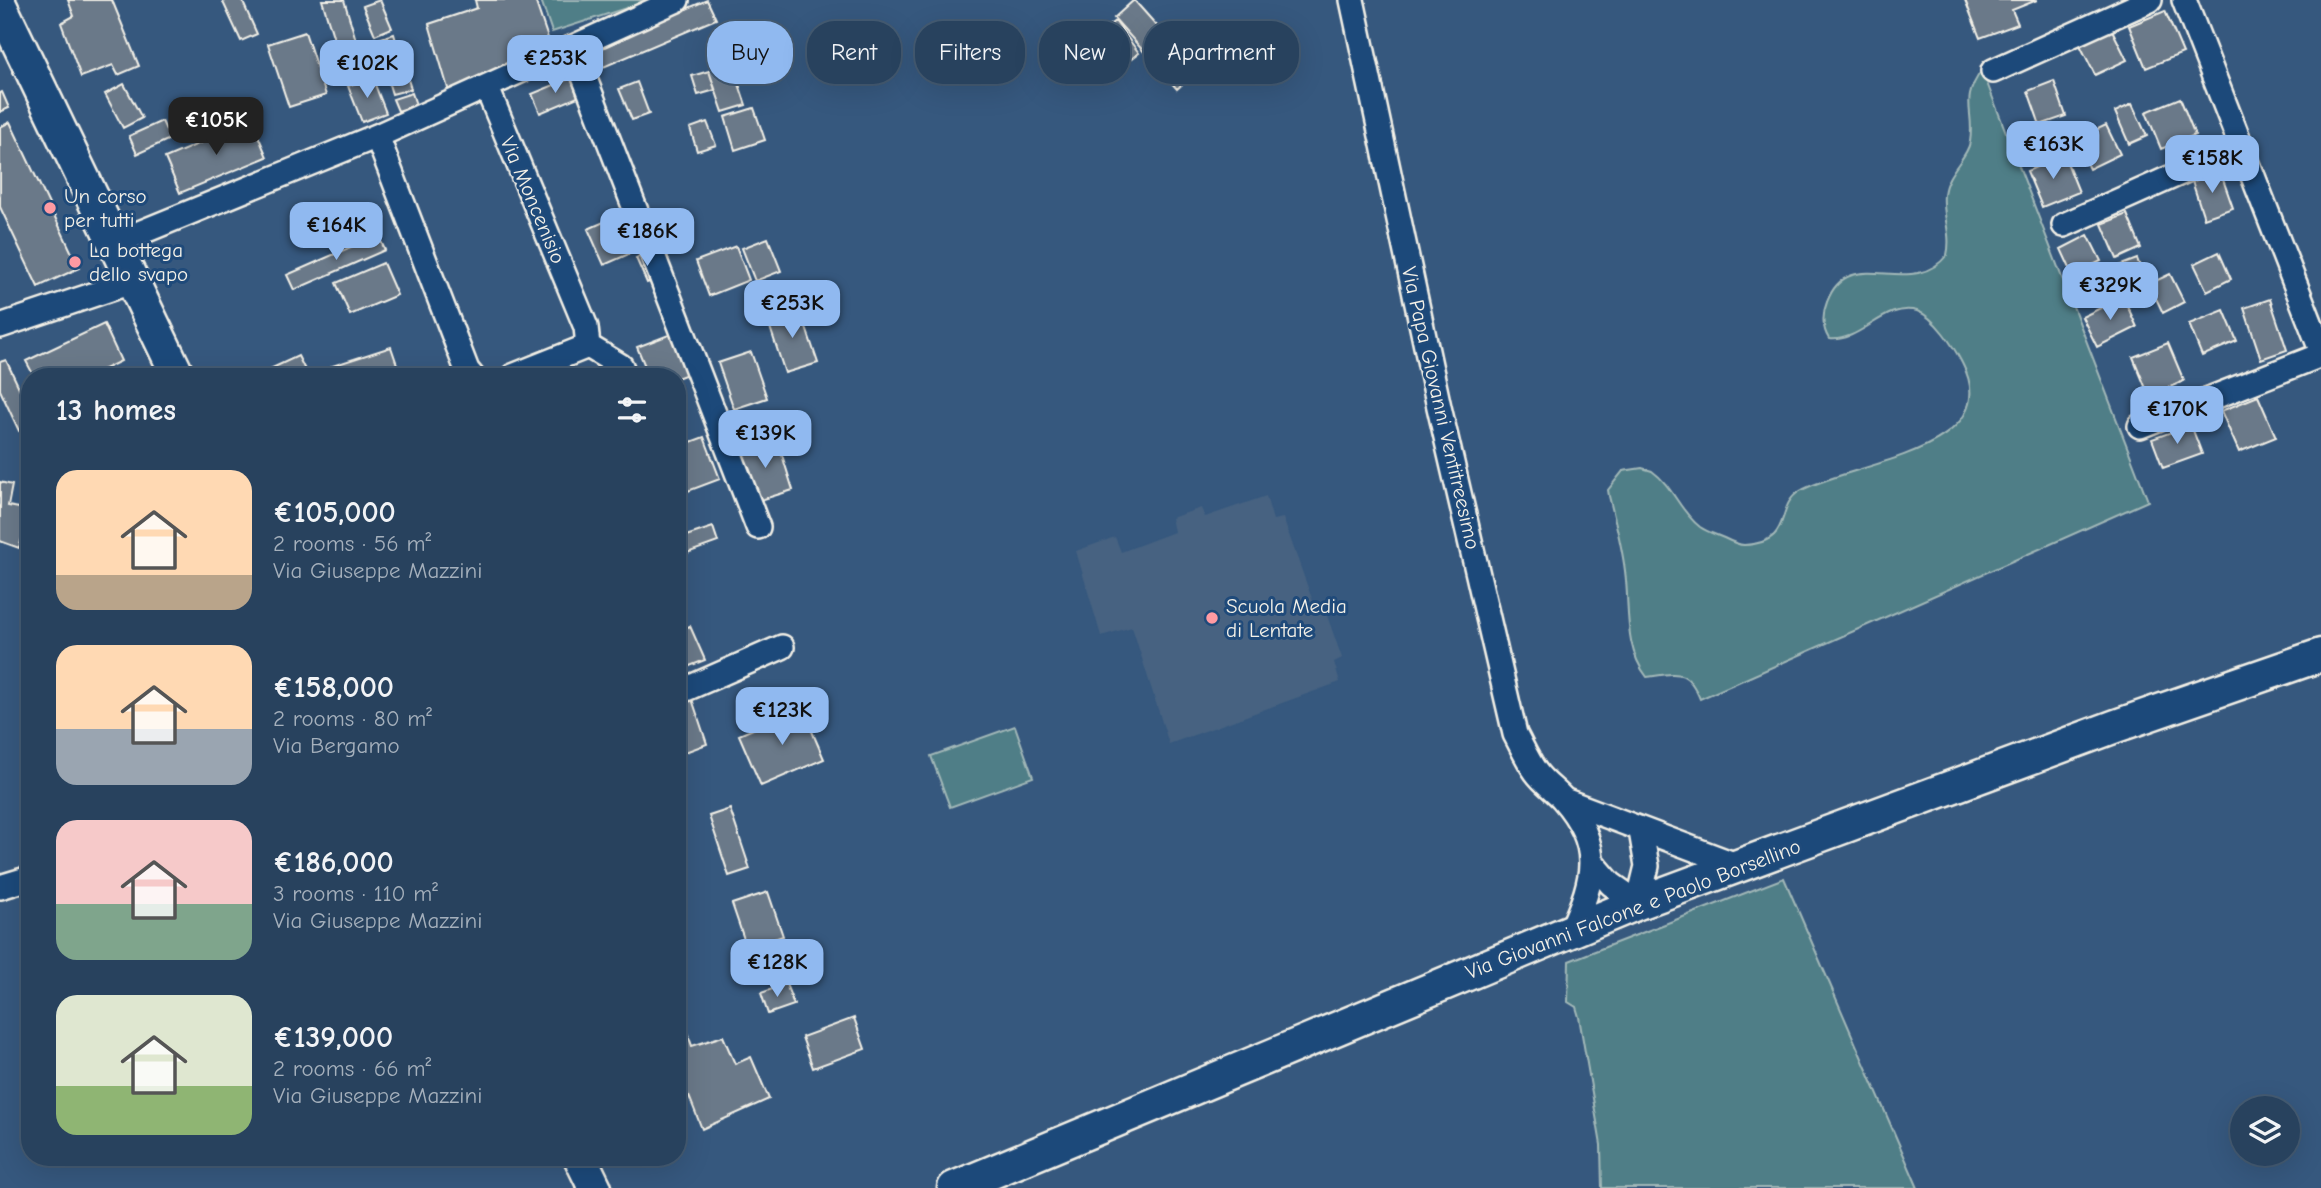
<!DOCTYPE html>
<html lang="en">
<head>
<meta charset="utf-8">
<style>
  :root { --surface:#28425e; --page:#344d67; --text:#f1f3f6; --muted:#a5b0bc; --line:#445b73; --accent:#90b9f0 }
  body { margin:0; font-family:"Comic Neue",sans-serif; background:var(--page); color:var(--text); height:100vh; display:flex; flex-direction:column; font-size:26px; white-space:nowrap }
  * { box-sizing:border-box; margin:0 }
  p { font-size:23px; color:var(--muted) }
  .icon { flex:none; width:38px; height:38px; fill:none; stroke:currentColor; stroke-width:2; stroke-linecap:round; stroke-linejoin:round }
  .map { position:relative; flex:1; overflow:hidden }
  .side { position:absolute; left:21px; top:368px; width:665px; height:798px; display:flex; flex-direction:column; background:var(--surface); border-radius:28px; box-shadow:0 7px 28px #0002,0 0 0 2px var(--line) }
  .side>* { flex:none }
  .top-card { position:absolute; left:707px; top:21px; width:665px; height:63px; display:flex; gap:14px }
  .fabs { position:absolute; left:2230px; top:1096px; display:grid; gap:14px }
  .fabs a { display:grid; place-items:center; width:70px; height:70px; border-radius:50%; background:var(--surface); box-shadow:0 7px 28px #0002,0 0 0 2px var(--line); font-size:35px }
  .price { position:absolute; translate:-50% -60px; padding:0 16px; border-radius:14px; background:var(--accent); color:#111; font-size:23px; line-height:46px; filter:drop-shadow(0 2px 4px #0008) }
  .price::after { content:''; position:absolute; left:50%; top:42px; width:21px; height:16px; margin-left:-10px; background:inherit; clip-path:polygon(0 0,100% 0,50% 100%) }
  .price.selected { background:#222; color:#fff }
  ul { padding:0; list-style:none }
  li { display:flex; align-items:center; gap:21px; height:175px; padding:0 35px }
  li span { display:grid; place-items:center; flex:none; width:196px; height:140px; border-radius:21px; color:#555 }
  li>.icon { margin-inline-start:auto }
  span .icon { width:84px; height:84px; fill:#fffc; stroke-width:1 }
  li b { font-size:30px }
  h2 { display:flex; justify-content:space-between; align-items:center; height:84px; padding:0 35px; font-size:30px }
  .tag { padding:0 24px; border-radius:28px; background:var(--surface); box-shadow:0 7px 28px #0002,0 0 0 2px var(--line); font-size:24px; line-height:63px }
  .tag.selected { background:var(--accent); color:#111 }
  .map>svg:first-child { display:block }
  .built { fill:#466281 }
  .green { fill:#507e87; stroke:#a2b8b8; stroke-width:2 }
  .building { fill:#6a7989; stroke:#f4f1e8; stroke-width:2 }
  .lines { fill:none; stroke-linecap:round; stroke-linejoin:round }
  .street-casing { stroke:#f4f1e8; stroke-width:28 }
  .secondary-casing { stroke:#f4f1e8; stroke-width:37 }
  .street { stroke:#1f4a7a; stroke-width:23 }
  .secondary { stroke:#1f4a7a; stroke-width:32 }
  .poi-dot { fill:#ff9aa2; stroke:#1f4a7a; stroke-width:2.5 }
  .labels { text-anchor:middle; dominant-baseline:central; stroke-width:6; stroke-linejoin:round; paint-order:stroke }
  .poi-label { font-size:21px; fill:#f4f1e8; stroke:#1f4a7a; text-anchor:start }
  .street-label { font-size:21px; fill:#f4f1e8; stroke:#1f4a7a }
</style>
</head>
<body>
<div class="map">
<svg width="2321" height="1188" viewBox="0 0 2321 1188">
  <rect width="100%" height="100%" fill="#36587e"/>
  <filter id="ink" filterUnits="userSpaceOnUse"><feTurbulence type="fractalNoise" baseFrequency=".0143" numOctaves="2"/><feDisplacementMap in="SourceGraphic" scale="14" xChannelSelector="R" yChannelSelector="G"/><feConvolveMatrix kernelMatrix="1 2 1 2 8 2 1 2 1" color-interpolation-filters="sRGB"/></filter>
  <g filter="url(#ink)">
    <path class="built" d="M1266,496L1273,520L1283,518L1316,610L1324,607L1342,658L1334,662L1340,682L1169,744L1132,627L1101,636L1076,551L1115,537L1121,552L1174,532L1171,518L1201,508L1205,517Z"/>
    <path class="green" d="M541,0H651L552,32Z
      M1982,70L2148,501L1700,699C1687,668 1678,673 1647,677C1623,647 1630,607 1625,571C1622,545 1615,521 1609,496L1608,490L1623,471L1642,468L1652,471C1673,486 1680,512 1700,527C1707,532 1717,535 1724,538C1730,541 1738,545 1744,545C1796,542 1773,507 1800,491C1848,463 2009,452 1962,363C1954,347 1935,317 1917,311C1884,302 1861,343 1829,339C1822,328 1822,314 1827,302C1849,242 1911,301 1947,255C1952,234 1942,215 1944,195C1946,172 1967,159 1970,142C1975,110 1959,102 1982,70Z
      M1015,726L1033,777L950,807L931,756Z
      M1784,878L1918,1188H1602L1601,1145L1579,1017L1576,1007L1568,1002L1569,961Z"/>
    <path class="building" d="M68,0H112L139,66L118,75L113,65L81,77L61,23L74,16Z
      M222,0H242L257,34L241,41Z
      M322,0H344L356,40L336,46Z
      M380,0L392,28L375,35L363,6Z
      M475,0H535L552,50L449,92L429,24L477,8Z
      M707,0L716,19L594,71L586,52Z
      M1134,0L1197,71L1177,89L1114,18Z
      M1965,0H2037L2012,10L2018,24L1980,38Z
      M2165,11L2183,53L2146,68L2129,26Z
      M1115,21L1139,53L1115,71L1091,39Z
      M2111,28L2127,60L2095,75L2079,43Z
      M305,32L326,95L289,107L268,44Z
      M394,34L411,89L392,94L375,40Z
      M732,63L746,105L723,112L709,71Z
      M709,71L715,90L698,95L692,76Z
      M372,77L386,113L362,122L348,86Z
      M571,78L578,97L540,113L532,94Z
      M2054,81L2066,116L2040,125L2028,91Z
      M637,82L649,114L632,120L619,89Z
      M124,84L142,118L123,128L105,94Z
      M2,92L9,108L0,112V93Z
      M412,93L416,105L398,111L393,99Z
      M2180,98L2195,135L2161,149L2146,112Z
      M2132,104L2147,136L2129,144L2115,112Z
      M754,108L765,140L735,150L725,117Z
      M162,121L170,139L137,154L129,136Z
      M252,121L267,157L180,193L165,158Z
      M10,122L79,268L38,287L0,207V127Z
      M707,122L716,145L697,151L690,128Z
      M2106,125L2120,154L2089,169L2075,140Z
      M2064,155L2079,192L2042,207L2027,171Z
      M2220,171L2233,208L2204,218L2192,181Z
      M622,214L638,250L604,265L588,229Z
      M2127,214L2141,248L2117,259L2102,224Z
      M378,235L385,250L294,290L287,275Z
      M2088,235L2101,261L2073,275L2061,249Z
      M768,238L781,271L755,281L742,248Z
      M736,246L749,280L709,296L696,261Z
      M2219,252L2231,279L2207,291L2194,264Z
      M647,253L659,278L647,283L636,258Z
      M2137,259L2144,276L2113,289L2105,271Z
      M383,263L397,295L350,315L336,283Z
      M2170,274L2184,302L2163,313L2149,284Z
      M2123,297L2137,327L2097,347L2082,317Z
      M2270,299L2287,350L2261,359L2244,308Z
      M799,307L818,363L785,373L767,318Z
      M2224,310L2237,341L2202,356L2189,324Z
      M104,324L121,361L90,376H34L26,361Z
      M674,333L690,373L677,378L649,376L637,347Z
      M2168,343L2184,381L2149,396L2133,357Z
      M391,347L401,376H336L332,366Z
      M751,352L767,398L734,409L718,363Z
      M298,356L308,376H255Z
      M6,360L30,411V426L19,431L0,390V362Z
      M2258,396L2276,437L2239,452L2221,411Z
      M2191,425L2202,454L2163,468L2152,439Z
      M704,437L720,479L688,491L677,461V447Z
      M777,439L793,490L754,502L737,451Z
      M0,482L12,485L8,506L25,509L30,496V534L24,532L19,548L0,541Z
      M713,527L718,542L679,556L677,539Z
      M690,626L705,660L677,671V631Z
      M692,699L707,744L677,755V704Z
      M802,708L824,759L761,786L739,735Z
      M730,809L750,869L729,876L709,816Z
      M768,892L783,936L747,948L732,904Z
      M786,984L794,1005L768,1014L761,993Z
      M680,1011L692,1046L723,1036L735,1064L751,1057L769,1099L702,1129L689,1096L677,1100Z
      M854,1018L865,1049L813,1068L802,1037Z"/>
    <g class="lines">
      <g class="street-casing">
        <path id="street" d="M1352,0L1439,407L1515,734C1522,747 1528,761 1536,772C1544,783 1555,790 1563,799C1603,845 1595,880 1571,930
          M2184,0L2321,350
          M573,48L758,527
          M1993,71L2150,0
          M487,88L586,327L588,346
          M377,136L467,370L472,376
          M2064,225L2241,146
          M115,243L377,136L677,0
          M0,326L131,282
          M588,346L621,366L625,376
          M513,376L588,346
          M2140,426L2321,355
          M677,693L782,647
          M1564,800L1739,866
          M1593,863L1611,884L1638,903L1647,866L1641,831
          M0,887L30,878"/>
      </g>
      <g class="secondary-casing">
        <path id="secondary" d="M0,5L178,376
          M580,1157L595,1188
          M954,1188L1638,903L2116,726L2321,655"/>
      </g>
      <use href="#street" class="street"/>
      <use href="#secondary" class="secondary"/>
    </g>
  </g>
  <g class="poi-dot">
    <circle cx="50" cy="208" r="7"/>
    <circle cx="75" cy="262" r="7"/>
    <circle cx="1212" cy="618" r="7"/>
  </g>
  <g class="labels">
    <g class="poi-label">
      <text x="64" y="196">Un corso<tspan x="64" dy="24">per tutti</tspan></text>
      <text x="89" y="250">La bottega<tspan x="89" dy="24">dello svapo</tspan></text>
      <text x="1226" y="606">Scuola Media<tspan x="1226" dy="24">di Lentate</tspan></text>
    </g>
    <g class="street-label">
      <text transform="translate(533 200) rotate(67)">Via Moncenisio</text>
      <text transform="translate(1441 408) rotate(77)">Via Papa Giovanni Ventitreesimo</text>
      <text transform="translate(1633 909) rotate(-21)">Via Giovanni Falcone e Paolo Borsellino</text>
    </g>
  </g>
</svg>
<div class="fabs">
<a><svg class="icon" aria-label="layers" viewBox="0 0 24 24"><path d="M12 4l9 5-9 5-9-5zM3 14l9 5 9-5"/></svg></a>
</div>
<b class="price" style="left:555px;top:95px">€253K</b>
<b class="price" style="left:367px;top:100px">€102K</b>
<b class="price selected" style="left:216px;top:157px">€105K</b>
<b class="price" style="left:2053px;top:181px">€163K</b>
<b class="price" style="left:2212px;top:195px">€158K</b>
<b class="price" style="left:336px;top:262px">€164K</b>
<b class="price" style="left:647px;top:268px">€186K</b>
<b class="price" style="left:2110px;top:322px">€329K</b>
<b class="price" style="left:792px;top:340px">€253K</b>
<b class="price" style="left:2177px;top:446px">€170K</b>
<b class="price" style="left:765px;top:470px">€139K</b>
<b class="price" style="left:782px;top:747px">€123K</b>
<b class="price" style="left:777px;top:999px">€128K</b>
<div class="top-card">
<a class="tag selected">Buy</a>
<a class="tag">Rent</a>
<a class="tag">Filters</a>
<a class="tag">New</a>
<a class="tag">Apartment</a>
</div>
<section class="side">
<h2>13 homes<svg class="icon" aria-label="filters" viewBox="0 0 24 24"><path d="M4 7h16M4 17h16"/><circle cx="9" cy="7" r="2"/><circle cx="15" cy="17" r="2"/></svg></h2>
<ul>
<li><span style="background:linear-gradient(#ffd9b3 75%,#b9a48a 0)"><svg class="icon" aria-label="home" viewBox="0 0 24 24"><path d="M3 11l9-7 9 7M6 9v11h12V9"/></svg></span><div><b>€105,000</b><p>2 rooms · 56 m²</p><p>Via Giuseppe Mazzini</p></div></li>
<li><span style="background:linear-gradient(#ffd9b3 60%,#9aa5b1 0)"><svg class="icon" aria-label="home" viewBox="0 0 24 24"><path d="M3 11l9-7 9 7M6 9v11h12V9"/></svg></span><div><b>€158,000</b><p>2 rooms · 80 m²</p><p>Via Bergamo</p></div></li>
<li><span style="background:linear-gradient(#f6c9c9 60%,#7fa58c 0)"><svg class="icon" aria-label="home" viewBox="0 0 24 24"><path d="M3 11l9-7 9 7M6 9v11h12V9"/></svg></span><div><b>€186,000</b><p>3 rooms · 110 m²</p><p>Via Giuseppe Mazzini</p></div></li>
<li><span style="background:linear-gradient(#dfe7d0 65%,#8fb573 0)"><svg class="icon" aria-label="home" viewBox="0 0 24 24"><path d="M3 11l9-7 9 7M6 9v11h12V9"/></svg></span><div><b>€139,000</b><p>2 rooms · 66 m²</p><p>Via Giuseppe Mazzini</p></div></li>
</ul>
</section>
</div>
</body>
</html>
